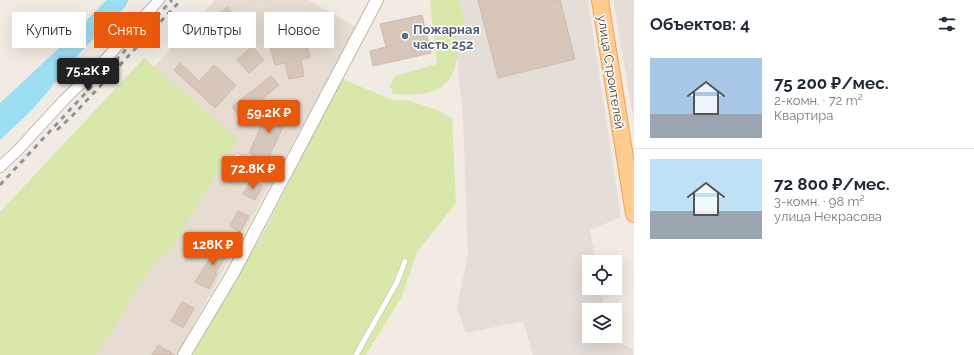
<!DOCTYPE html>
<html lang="ru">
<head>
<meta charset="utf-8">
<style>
  :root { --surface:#fff; --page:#f2f2f3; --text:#1f2937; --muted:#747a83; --line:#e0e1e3; --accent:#ea580c }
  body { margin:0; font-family:Raleway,sans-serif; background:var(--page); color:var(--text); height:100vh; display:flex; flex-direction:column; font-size:15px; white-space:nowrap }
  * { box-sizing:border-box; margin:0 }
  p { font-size:13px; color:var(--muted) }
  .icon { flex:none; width:22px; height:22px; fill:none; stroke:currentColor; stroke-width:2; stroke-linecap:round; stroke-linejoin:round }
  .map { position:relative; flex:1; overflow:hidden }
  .side { display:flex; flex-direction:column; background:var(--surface); width:340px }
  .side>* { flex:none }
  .guide { position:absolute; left:12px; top:12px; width:380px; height:36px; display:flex; gap:8px }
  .controls { position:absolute; left:582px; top:255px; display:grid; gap:8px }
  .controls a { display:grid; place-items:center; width:40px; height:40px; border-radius:0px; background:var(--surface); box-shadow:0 4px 16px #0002; font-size:20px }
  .price { position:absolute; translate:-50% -34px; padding:0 9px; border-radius:4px; background:var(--accent); color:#fff; font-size:13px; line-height:26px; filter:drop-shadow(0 1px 2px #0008) }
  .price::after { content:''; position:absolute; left:50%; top:24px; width:12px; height:9px; margin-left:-6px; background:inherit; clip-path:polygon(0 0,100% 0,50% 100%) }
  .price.on { background:#222; color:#fff }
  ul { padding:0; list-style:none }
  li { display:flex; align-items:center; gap:12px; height:100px; padding:0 16px }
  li+li { border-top:1px solid var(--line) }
  li span { display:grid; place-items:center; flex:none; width:112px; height:80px; border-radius:0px; color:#555 }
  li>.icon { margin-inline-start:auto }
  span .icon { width:48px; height:48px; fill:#fffc; stroke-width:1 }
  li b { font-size:17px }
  h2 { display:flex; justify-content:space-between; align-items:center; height:48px; padding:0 16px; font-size:17px }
  .tag { padding:0 14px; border-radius:0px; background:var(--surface); box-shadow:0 4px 16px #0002; font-size:14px; line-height:36px }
  .tag.on { background:var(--accent); color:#fff }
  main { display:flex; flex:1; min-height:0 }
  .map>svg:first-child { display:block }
  .residential { fill:#e6dcd1 }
  .industrial { fill:#e4ddd8 }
  .green { fill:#d7e8aa }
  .water { fill:#9cdef2 }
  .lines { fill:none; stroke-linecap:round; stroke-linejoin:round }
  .river { stroke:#9cdef2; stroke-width:18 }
  .building { fill:#d7c7bb; stroke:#cfbbab }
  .service-casing { stroke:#c1b4a8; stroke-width:6 }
  .minor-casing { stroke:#c1b4a8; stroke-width:12 }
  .tertiary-casing { stroke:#c1b4a8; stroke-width:14 }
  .primary-casing { stroke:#e7a55c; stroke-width:18 }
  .service { stroke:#fff; stroke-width:5 }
  .minor { stroke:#fff; stroke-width:10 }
  .tertiary { stroke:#fff; stroke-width:12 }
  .primary { stroke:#ffcb8f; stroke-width:16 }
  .rail { stroke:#939393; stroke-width:3; stroke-dasharray:5 5; stroke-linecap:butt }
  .service-dot { fill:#5c6f8a; stroke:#fff; stroke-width:1.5 }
  .labels { text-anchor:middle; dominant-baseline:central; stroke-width:3; stroke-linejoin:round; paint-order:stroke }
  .service-label { font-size:13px; font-weight:bold; fill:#4e5e75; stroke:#fff; text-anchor:start }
  .street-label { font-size:13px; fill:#443a33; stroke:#fff }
</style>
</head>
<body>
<main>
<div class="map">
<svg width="634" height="355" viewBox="0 0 634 355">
  <rect width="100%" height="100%" fill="#f2ebe3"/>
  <path class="residential" d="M215,0H308L356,27L177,355H78L156,260L170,251L237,140L154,67Z"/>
  <path class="industrial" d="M460,0H588L621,217L590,230L596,262H589V288H601L605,310H589V336H610L611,339L633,349V355H533L523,321L466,333L457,307L468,255L463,117L456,50L457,30L465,23Z
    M613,0H634V121Z"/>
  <path class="green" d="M430,0H460L465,23L457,30C456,39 458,49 457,58C452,95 423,96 393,94L390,85L396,76L437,64Z
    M144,58L238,139L170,251L156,260L96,355H0V212Z
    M342,79L393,100H407L437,110L452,118L456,203L417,252L402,296L366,355H191L265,230Z"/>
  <path class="water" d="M80,32L88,43L33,109L0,140V103L71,37Z"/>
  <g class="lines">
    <path class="river" d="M66,54L119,0"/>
  </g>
  <path class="building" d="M478,0H560L575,59L498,78Z
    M227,7L241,23L229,35L214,19Z
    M422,15L431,53L373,66L370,51L386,47L380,24Z
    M305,39L310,57L301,59L304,76L289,79L285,63L275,65L270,47Z
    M252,46L264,60L249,73L237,60Z
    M180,63L199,81L214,65L236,85L215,108L174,70Z
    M271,76L279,85L240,117L232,107Z
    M270,107L288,116L267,161L249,153Z
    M252,179L263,186L255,200L243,194Z
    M238,211L249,216L240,232L230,226Z
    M220,242L231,249L215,273L217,274L209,289L195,282Z
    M182,302L194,308L183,328L171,321Z
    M158,345L175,355H152Z"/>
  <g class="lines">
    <g class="service-casing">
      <path id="service" d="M237,156L283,177
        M356,355L397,282L405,261"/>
    </g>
    <g class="minor-casing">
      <path id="minor" d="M0,167L18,150L64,100L104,61L159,0"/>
    </g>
    <g class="tertiary-casing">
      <path id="tertiary" d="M184,355L233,273L377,0"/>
    </g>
    <g class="primary-casing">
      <path id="primary" d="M600,0L634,214"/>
    </g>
    <use href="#service" class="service"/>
    <use href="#minor" class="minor"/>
    <use href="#tertiary" class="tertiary"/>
    <use href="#primary" class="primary"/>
    <path class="rail" d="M57,130L73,115L181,0
      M0,185L172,0"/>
  </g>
  <circle class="service-dot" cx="405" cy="36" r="4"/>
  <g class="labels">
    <g class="service-label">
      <text x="413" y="29">Пожарная<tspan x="413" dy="15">часть 252</tspan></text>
    </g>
    <g class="street-label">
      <text transform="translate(611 72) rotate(81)">улица Строителей</text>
    </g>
  </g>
</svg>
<div class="controls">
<a><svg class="icon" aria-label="locate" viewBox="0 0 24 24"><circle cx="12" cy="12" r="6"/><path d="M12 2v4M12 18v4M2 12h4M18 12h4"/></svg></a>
<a><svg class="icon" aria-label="layers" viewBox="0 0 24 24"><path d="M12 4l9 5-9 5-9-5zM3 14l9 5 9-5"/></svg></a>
</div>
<b class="price on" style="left:88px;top:92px">75.2K ₽</b>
<b class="price" style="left:269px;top:134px">59.2K ₽</b>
<b class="price" style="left:253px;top:190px">72.8K ₽</b>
<b class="price" style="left:213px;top:266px">128K ₽</b>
<div class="guide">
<a class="tag">Купить</a>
<a class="tag on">Снять</a>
<a class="tag">Фильтры</a>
<a class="tag">Новое</a>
</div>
</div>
<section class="side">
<h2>Объектов: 4<svg class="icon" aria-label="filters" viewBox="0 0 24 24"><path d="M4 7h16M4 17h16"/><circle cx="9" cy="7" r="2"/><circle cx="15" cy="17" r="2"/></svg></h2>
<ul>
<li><span style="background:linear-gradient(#a9c7e8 70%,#9aa5b1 0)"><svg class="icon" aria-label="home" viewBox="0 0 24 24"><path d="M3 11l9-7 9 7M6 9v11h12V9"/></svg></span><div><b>75 200 ₽/мес.</b><p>2-комн. · 72 m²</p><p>Квартира</p></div></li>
<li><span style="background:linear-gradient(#bfe0f5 65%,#9aa5b1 0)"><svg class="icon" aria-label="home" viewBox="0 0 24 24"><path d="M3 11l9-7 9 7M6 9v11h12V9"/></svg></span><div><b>72 800 ₽/мес.</b><p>3-комн. · 98 m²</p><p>улица Некрасова</p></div></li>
</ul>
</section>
</main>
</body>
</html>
